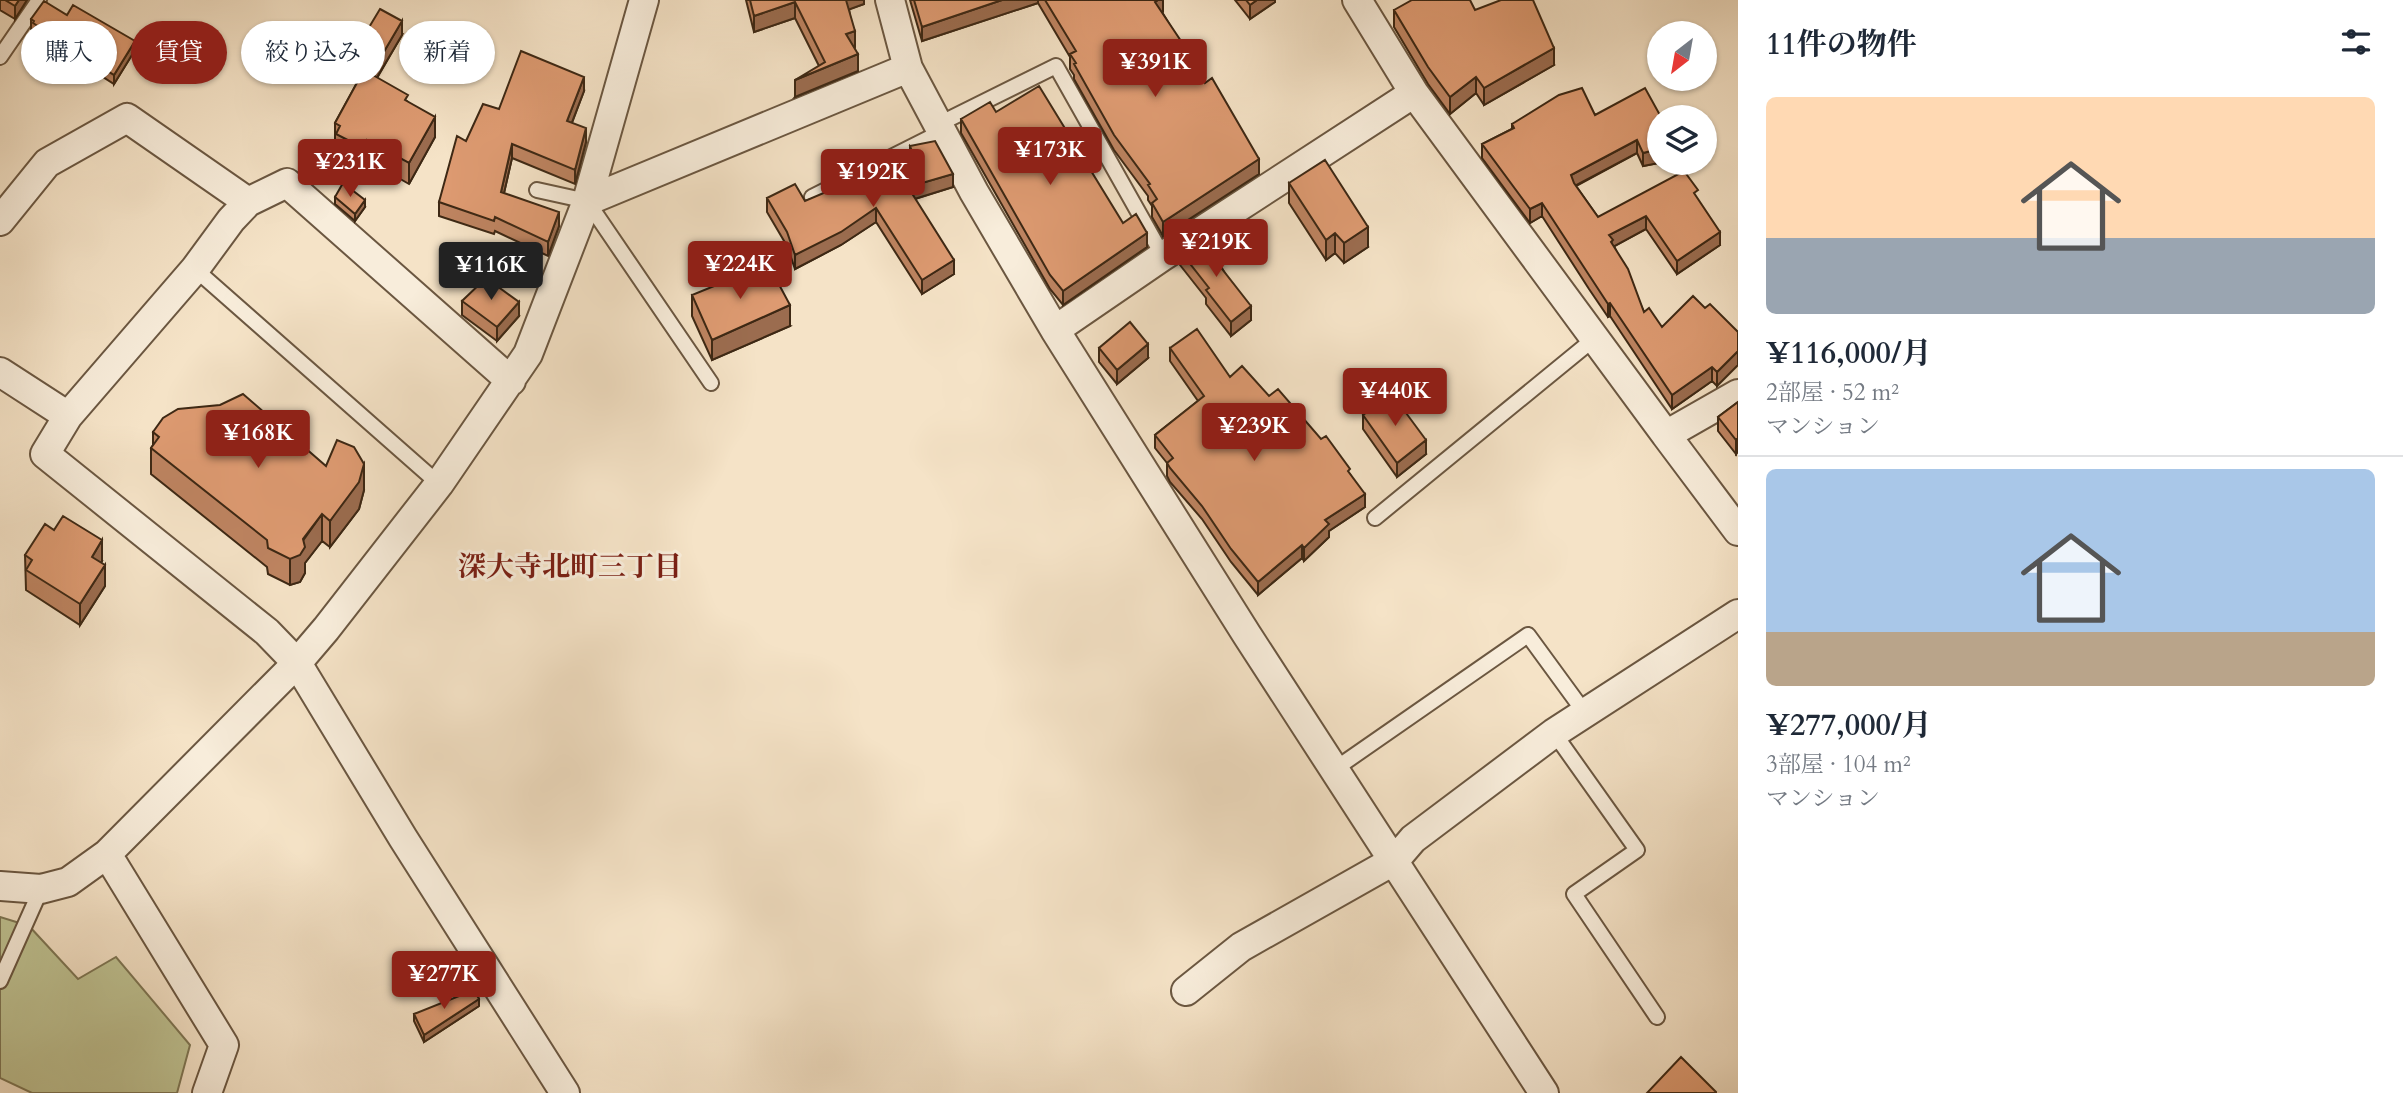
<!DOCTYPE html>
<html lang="ja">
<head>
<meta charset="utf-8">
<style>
  :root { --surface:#fff; --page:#f2f2f3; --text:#1f2937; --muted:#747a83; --line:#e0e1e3; --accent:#8f2418 }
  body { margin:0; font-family:Cardo,"Noto Serif JP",serif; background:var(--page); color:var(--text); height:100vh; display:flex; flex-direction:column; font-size:26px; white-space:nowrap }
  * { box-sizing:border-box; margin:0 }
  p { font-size:23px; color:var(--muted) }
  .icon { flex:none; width:38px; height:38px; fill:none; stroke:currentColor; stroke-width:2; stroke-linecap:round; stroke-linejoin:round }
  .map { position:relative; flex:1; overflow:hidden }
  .sheet { display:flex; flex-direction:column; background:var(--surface); width:665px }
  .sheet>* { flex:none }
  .banner { position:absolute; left:21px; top:21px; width:665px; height:63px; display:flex; gap:14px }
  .needle { width:46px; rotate:211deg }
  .tools { position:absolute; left:1647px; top:21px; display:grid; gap:14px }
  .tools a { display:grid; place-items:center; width:70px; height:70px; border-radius:50%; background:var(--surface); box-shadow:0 2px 5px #0004; font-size:35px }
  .price { position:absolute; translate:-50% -60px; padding:0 16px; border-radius:7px; background:var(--accent); color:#fff; font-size:23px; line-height:46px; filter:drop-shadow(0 2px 4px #0008) }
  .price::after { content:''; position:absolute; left:50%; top:42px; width:21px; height:16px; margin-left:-10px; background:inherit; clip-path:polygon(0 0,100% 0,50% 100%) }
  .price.on { background:#222; color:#fff }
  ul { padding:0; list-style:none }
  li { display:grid; align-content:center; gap:14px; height:371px; padding:0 28px }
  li+li { border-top:2px solid var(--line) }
  li span { display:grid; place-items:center; height:217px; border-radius:10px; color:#555 }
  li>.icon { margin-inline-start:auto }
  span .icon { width:126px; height:126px; fill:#fffc; stroke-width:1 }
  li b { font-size:30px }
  h2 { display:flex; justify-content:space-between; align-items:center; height:84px; padding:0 28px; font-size:30px }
  .chip { padding:0 24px; border-radius:32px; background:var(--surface); box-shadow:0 2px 5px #0004; font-size:24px; line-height:63px }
  .chip.on { background:var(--accent); color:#fff }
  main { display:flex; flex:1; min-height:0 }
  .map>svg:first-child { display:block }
  .green { fill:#bfc393; stroke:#7e7654; stroke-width:2 }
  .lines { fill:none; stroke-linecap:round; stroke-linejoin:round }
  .service-casing { stroke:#6b5741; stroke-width:18 }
  .minor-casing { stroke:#6b5741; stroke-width:32 }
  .service { stroke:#f8eddb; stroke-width:14 }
  .minor { stroke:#f8eddb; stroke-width:28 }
  .wall { fill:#be8461; stroke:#3d2814; stroke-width:2 }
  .shaded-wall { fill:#9b6c4f; stroke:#3d2814; stroke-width:2 }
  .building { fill:#dd9a71; stroke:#3d2814; stroke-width:2 }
  .labels { text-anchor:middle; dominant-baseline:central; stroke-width:6; stroke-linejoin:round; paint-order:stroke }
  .neighbourhood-label { font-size:28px; font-weight:bold; fill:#7a1f14; stroke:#f8eddb }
</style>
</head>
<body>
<main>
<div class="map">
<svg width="1738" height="1093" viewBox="0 0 1738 1093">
  <rect width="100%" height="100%" fill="#f5e3c7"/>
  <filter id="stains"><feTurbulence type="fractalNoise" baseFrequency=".00286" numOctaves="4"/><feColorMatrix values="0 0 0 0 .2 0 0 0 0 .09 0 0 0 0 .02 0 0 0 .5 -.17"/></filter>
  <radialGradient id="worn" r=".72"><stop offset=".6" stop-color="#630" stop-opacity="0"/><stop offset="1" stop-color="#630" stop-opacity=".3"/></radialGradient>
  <path class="green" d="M0,917L29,926L78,979L116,957L190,1045L177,1093H32L0,1078Z"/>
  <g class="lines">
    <g class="service-casing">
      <path id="service" d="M0,57L39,0
        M937,125L1056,66L1163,256
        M537,190L587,201L711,383
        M812,197L941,132
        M195,269L439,484
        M1375,518L1595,338
        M1554,733L1637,850L1574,894L1657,1017
        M1335,769L1528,635L1585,713
        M0,981L41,889"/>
    </g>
    <g class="minor-casing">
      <path id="minor" d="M890,0L908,68L974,192L1055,330L1247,635L1544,1093
        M1414,93L1666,435
        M587,201L908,68
        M0,221L47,163L127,118L248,202
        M1055,330L1163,256L1414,93L1357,0
        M0,372L68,416
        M511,381L287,183L248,202L231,220L195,269L68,416L45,454L267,632L297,663L403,838L565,1093
        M1738,394L1666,435L1738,531
        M107,854L224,1045L207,1093
        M0,886L41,889L68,882L107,854L297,663L326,629L439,484L528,354L587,201L644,0
        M1186,991L1241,947L1395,860L1413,839L1554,733L1738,614"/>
    </g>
    <use href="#service" class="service"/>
    <use href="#minor" class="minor"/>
  </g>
  <path class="wall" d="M0,0H27L15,19L0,10Z
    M746,0H864V4L849,9L858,71L795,97L819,66L795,18L754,32Z
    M910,0H1163L1162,12L1259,174L1163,236L1152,217V206L1148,200V196L1114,150L1074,79V75L1070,69V57L1038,3L922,41Z
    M1235,0H1275V2L1250,19Z
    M1394,10H1475L1554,65L1484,105L1476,93L1450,114L1428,84L1394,27Z
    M67,15L135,50L114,84L33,32V30L31,29V19Z
    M402,35L377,78L408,102L435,137L409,184L367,160L365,169L336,154V144H335V123L359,79L350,73V59Z
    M584,91L572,123L586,142L575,184L512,158L504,193L559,226L548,256L495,231L494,234L439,216V202L466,141L499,109Z
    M996,112L1123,223L1147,247L1063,305L1050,289L961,133V119Z
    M1595,115L1659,117V163L1643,166L1637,153L1576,186L1598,217L1698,200L1720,245L1677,274L1646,229L1614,246L1644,312L1662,327L1705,308L1738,332L1717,386L1712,381L1672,409L1610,316L1608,317L1589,289L1542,216L1530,223L1482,158V144L1512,129V124Z
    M910,146L953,187L915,199L954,274L922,294L876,222L841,245L795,269L787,246L767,212V198L805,201L857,184L910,156Z
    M1289,183L1368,247L1344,263L1335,253L1326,260L1289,203Z
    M335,197L365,207L355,221L335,204Z
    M1180,251L1222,268L1251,320L1231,336L1206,304V298L1180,265Z
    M692,295L790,326L712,360L692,316Z
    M462,301L519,316L497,341L462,315Z
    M1099,348L1148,358L1117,384L1099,362Z
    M1170,348L1269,396L1350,474L1365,507L1329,531V537L1304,561L1302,558L1258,595L1231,562L1202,519L1170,482L1167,476V463L1155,448V435L1198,401L1170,361Z
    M1738,402L1736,454L1718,431V417Z
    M1363,415L1426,454L1397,477L1363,429Z
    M153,432L326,466L364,490L359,509L330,547L322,541L305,563V573L300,582L290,585L268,574L267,567L151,474V448L153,445Z
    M25,555L102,561L101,563L105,586L80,625L26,590Z
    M479,1006L424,1042L414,1021V1014Z"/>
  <path class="shaded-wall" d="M19,0H27L15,19V6Z
    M845,0H864V4L845,11Z
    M1002,0H1038V3L922,41V27Z
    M1158,0H1163V12L1155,16V2Z
    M1257,0H1275V2L1250,19V5Z
    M795,2V18L754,32V16Z
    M402,21V35L372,86V72Z
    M855,31V47L846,50V34Z
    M135,41V50L114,84V75Z
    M1554,48V65L1484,105V88Z
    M858,54V71L795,97V80Z
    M584,77V91L567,135V121Z
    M1476,77V93L1450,114V97Z
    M435,117V137L409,184V163Z
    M586,128V142L575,184V170Z
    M367,140V160L365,169V149Z
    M1637,140V153L1571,188V175Z
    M512,144V158L501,206V192Z
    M1659,149V163L1643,166V153Z
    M1259,159V174L1163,236V222Z
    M953,174V187L908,201V187Z
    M365,200V207L355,221V214Z
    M1542,203V216L1530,223V209Z
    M876,208V222L841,245L795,269V255Z
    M559,212V226L548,256V242Z
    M1646,216V229L1613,247L1609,235Z
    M1368,227V247L1344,263V243Z
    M1720,232V245L1677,274V261Z
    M1147,233V247L1063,305V291Z
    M1335,233V253L1326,260V240Z
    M954,260V274L922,294V280Z
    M519,302V316L497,341V327Z
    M1610,303V316L1608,317V304Z
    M790,305V326L712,360V340Z
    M1251,306V320L1231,336V322Z
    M1148,344V358L1117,384V370Z
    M1738,351V365L1717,386V372Z
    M1712,367V381L1672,409V395Z
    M1738,438V452L1736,454V440Z
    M1426,440V454L1397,477V463Z
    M364,464V490L359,509L330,547V521Z
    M1365,494V507L1329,531V537L1304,561V548L1325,520Z
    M322,514V541L305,563V573L300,582L290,585V559Z
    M102,540V561L92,577V557Z
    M1302,545V558L1258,595V582Z
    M105,565V586L80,625V604Z
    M479,999V1006L424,1042V1035Z"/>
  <path class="building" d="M5,0H19L15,6Z
    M750,0H846L855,31L846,34L858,54L795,80L825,62L795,2L754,16Z
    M914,0H1002L922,27Z
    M1045,0H1158L1155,2L1187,50L1205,83L1212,78L1259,159L1163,222L1152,203L1157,199L1148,185L1150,184L1114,135L1074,64L1076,63L1070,54L1076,51Z
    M1246,0H1257L1250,5Z
    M1412,0H1470L1475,10L1501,0H1533L1554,48L1484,88L1476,77L1450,97L1428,67L1394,10Z
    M44,1L67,15L73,5L135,41L114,75L33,23L34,21L31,19Z
    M380,9L402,21L372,72L350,59Z
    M521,51L584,77L567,121L586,128L575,170L512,144L501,192L559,212L548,242L495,217L494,221L439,202L457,136L466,141L483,104L499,109Z
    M364,70L408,95L405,100L435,117L409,163L367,140L365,149L336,134L340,126L335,123Z
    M1039,86L1123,223L1136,214L1147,233L1063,291L1050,275L961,119L990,102L996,112Z
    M1582,88L1595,115L1645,88L1661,117H1659V149L1643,153L1637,140L1571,175L1574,183L1598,217L1684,171L1698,190L1694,193L1720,232L1677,261L1646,216L1609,235L1613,240L1611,242L1628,269L1644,312L1649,308L1662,327L1693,296L1705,308L1710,304L1738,332V351L1717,372L1712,367L1672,395L1610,303L1608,304L1589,275L1542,203L1530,209L1482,144L1514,128L1512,124L1559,95Z
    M935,141L953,174L908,187L954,260L922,280L876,208L841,232L795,255L787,232L767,198L795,184L805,201L854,180L857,184L913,154L910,146Z
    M1325,160L1368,227L1344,243L1335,233L1326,240L1289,183Z
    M343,183L365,200L355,214L335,197Z
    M1202,236L1222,262L1219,265L1251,306L1231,322L1206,290L1209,288L1180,251Z
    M768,264L790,305L712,340L692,295Z
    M486,278L519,302L497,327L462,301Z
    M1130,322L1148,344L1117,370L1099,348Z
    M1197,329L1230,377L1242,366L1269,396L1278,389L1321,439L1326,436L1350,469L1348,471L1365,494L1325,520L1329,524L1304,548L1302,545L1258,582L1231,549L1202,506L1170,468L1167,463L1173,458L1155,435L1204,396L1170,348Z
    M243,394L326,466L337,440L354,447L364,464L359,482L330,521L322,514L303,539L305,547L300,555L290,559L268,548L267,540L151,448L159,437L153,432L163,418L178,409L220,405Z
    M1392,394L1426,440L1397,463L1363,415Z
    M1738,402V438L1736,440L1718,417Z
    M63,516L102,540L92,557L105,565L80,604L26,570L32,560L25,555L45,524L54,530Z
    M474,990L479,999L424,1035L414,1014Z
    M1681,1057L1716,1092V1093H1647Z"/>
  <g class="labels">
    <g class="neighbourhood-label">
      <text x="570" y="567">深大寺北町三丁目</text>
    </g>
  </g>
  <rect width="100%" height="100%" filter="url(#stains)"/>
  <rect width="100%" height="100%" fill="url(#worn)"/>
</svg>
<div class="tools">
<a><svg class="needle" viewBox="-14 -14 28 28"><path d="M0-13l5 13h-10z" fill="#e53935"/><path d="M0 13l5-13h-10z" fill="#747a83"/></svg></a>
<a><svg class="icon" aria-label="layers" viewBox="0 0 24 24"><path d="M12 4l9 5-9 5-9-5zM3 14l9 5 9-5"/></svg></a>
</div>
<b class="price" style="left:1155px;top:99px">¥391K</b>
<b class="price" style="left:1050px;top:187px">¥173K</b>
<b class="price" style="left:350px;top:199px">¥231K</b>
<b class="price" style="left:873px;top:209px">¥192K</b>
<b class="price" style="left:1216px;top:279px">¥219K</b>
<b class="price" style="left:740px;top:301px">¥224K</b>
<b class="price on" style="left:491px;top:302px">¥116K</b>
<b class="price" style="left:1395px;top:428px">¥440K</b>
<b class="price" style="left:1254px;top:463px">¥239K</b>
<b class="price" style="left:258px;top:470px">¥168K</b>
<b class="price" style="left:444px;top:1011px">¥277K</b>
<div class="banner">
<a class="chip">購入</a>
<a class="chip on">賃貸</a>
<a class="chip">絞り込み</a>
<a class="chip">新着</a>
</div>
</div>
<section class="sheet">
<h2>11件の物件<svg class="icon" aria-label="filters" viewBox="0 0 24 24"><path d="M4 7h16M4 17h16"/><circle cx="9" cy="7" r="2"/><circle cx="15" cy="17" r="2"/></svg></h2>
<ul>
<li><span style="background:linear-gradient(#ffd9b3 65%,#9aa5b1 0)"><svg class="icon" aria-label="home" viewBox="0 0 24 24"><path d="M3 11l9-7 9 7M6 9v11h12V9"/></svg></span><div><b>¥116,000/月</b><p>2部屋 · 52 m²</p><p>マンション</p></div></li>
<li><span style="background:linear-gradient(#a9c7e8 75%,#b9a48a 0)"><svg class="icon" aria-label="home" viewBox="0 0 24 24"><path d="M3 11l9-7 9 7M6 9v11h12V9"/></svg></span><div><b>¥277,000/月</b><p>3部屋 · 104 m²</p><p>マンション</p></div></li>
</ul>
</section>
</main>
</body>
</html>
